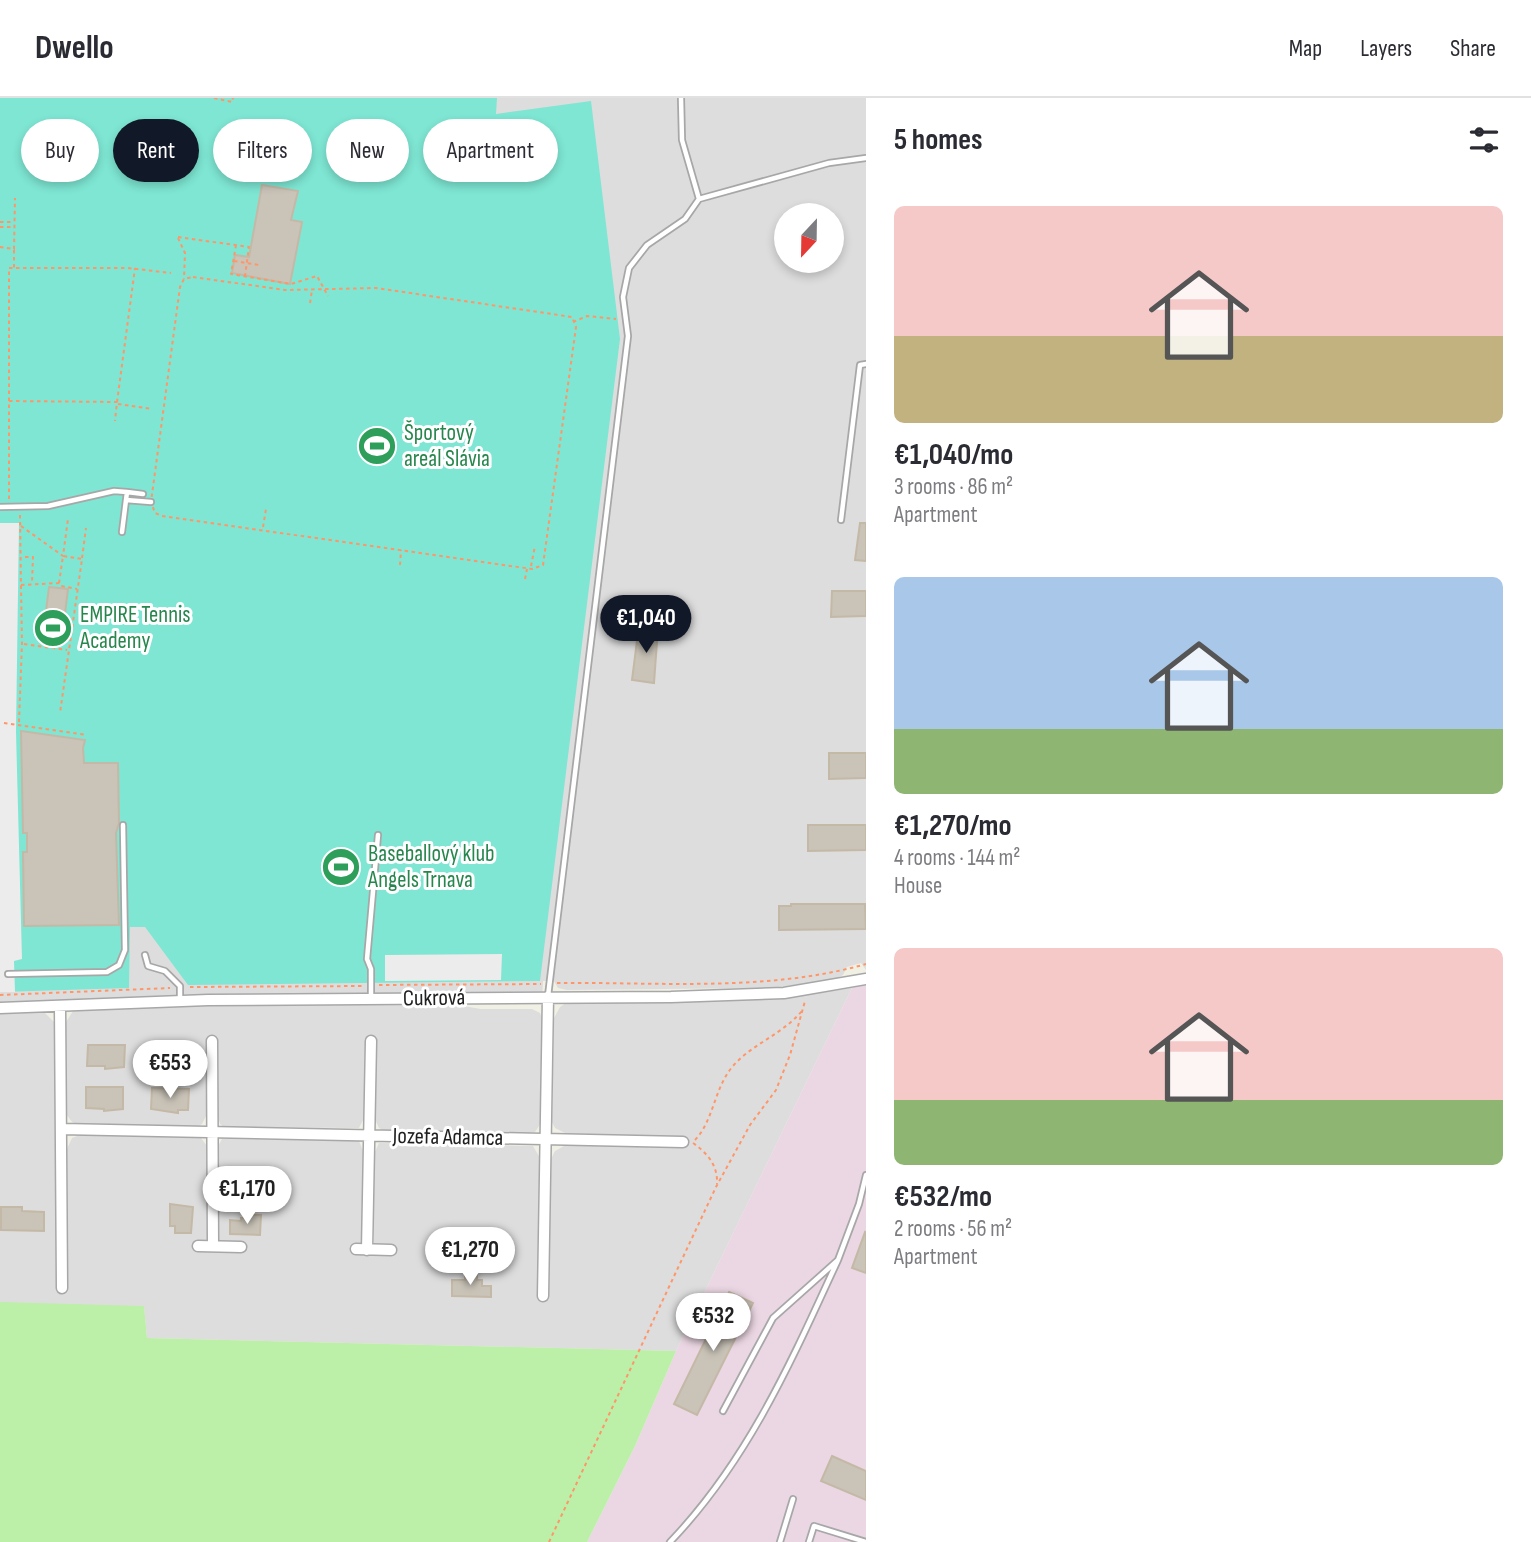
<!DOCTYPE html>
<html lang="en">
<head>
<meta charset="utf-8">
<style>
  :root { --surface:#fff; --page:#f7f7f7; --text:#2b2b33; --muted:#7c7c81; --line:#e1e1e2; --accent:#111827 }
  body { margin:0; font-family:"Sofia Sans Condensed",sans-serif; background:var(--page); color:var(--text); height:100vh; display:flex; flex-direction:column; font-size:26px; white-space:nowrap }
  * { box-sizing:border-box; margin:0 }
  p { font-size:23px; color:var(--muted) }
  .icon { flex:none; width:38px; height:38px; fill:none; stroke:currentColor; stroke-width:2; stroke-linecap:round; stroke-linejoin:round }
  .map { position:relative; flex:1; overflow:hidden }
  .sheet { display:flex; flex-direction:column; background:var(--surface); width:665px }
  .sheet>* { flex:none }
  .hud { position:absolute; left:21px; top:21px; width:665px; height:63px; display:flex; gap:14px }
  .needle { width:46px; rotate:202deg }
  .fabs { position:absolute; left:774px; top:105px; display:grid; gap:14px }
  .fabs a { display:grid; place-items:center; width:70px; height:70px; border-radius:50%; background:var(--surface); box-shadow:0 4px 10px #0003; font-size:35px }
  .price { position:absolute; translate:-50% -60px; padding:0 16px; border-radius:24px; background:#fff; color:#222; font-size:23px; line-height:46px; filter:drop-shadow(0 2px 4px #0008) }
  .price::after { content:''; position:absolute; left:50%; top:42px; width:21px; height:16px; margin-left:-10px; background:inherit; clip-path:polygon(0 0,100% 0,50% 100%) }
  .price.current { background:var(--accent); color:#fff }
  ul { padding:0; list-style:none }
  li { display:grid; align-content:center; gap:14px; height:371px; padding:0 28px }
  li span { display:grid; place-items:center; height:217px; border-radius:10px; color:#555 }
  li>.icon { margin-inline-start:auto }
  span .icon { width:126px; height:126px; fill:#fffc; stroke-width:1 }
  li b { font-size:30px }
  h2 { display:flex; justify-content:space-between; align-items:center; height:84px; padding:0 28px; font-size:30px }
  .chip { padding:0 24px; border-radius:32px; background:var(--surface); box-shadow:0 4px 10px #0003; font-size:24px; line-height:63px }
  .chip.current { background:var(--accent); color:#fff }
  header { display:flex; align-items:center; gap:42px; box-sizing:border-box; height:98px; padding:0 35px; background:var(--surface); border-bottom:2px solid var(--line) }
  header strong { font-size:33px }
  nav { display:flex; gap:38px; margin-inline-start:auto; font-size:24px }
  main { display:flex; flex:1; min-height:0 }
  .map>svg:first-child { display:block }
  .residential { fill:#dedddd; fill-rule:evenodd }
  .industrial { fill:#ebd7e3 }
  .grass { fill:#bcefa8 }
  .pitch { fill:#7ee6d3 }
  .parking { fill:#ececec }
  .building { fill:#c9c3b8; stroke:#c4b9a6; stroke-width:2 }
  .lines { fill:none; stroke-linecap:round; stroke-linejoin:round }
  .lane-casing { stroke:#a7a7a7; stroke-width:8 }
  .street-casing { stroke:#a7a7a7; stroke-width:13 }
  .path { stroke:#ff9669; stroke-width:2; stroke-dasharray:3.5 3.5; stroke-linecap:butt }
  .lane { stroke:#fff; stroke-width:4.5 }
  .street { stroke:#fff; stroke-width:10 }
  .labels { text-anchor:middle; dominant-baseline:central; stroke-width:6; stroke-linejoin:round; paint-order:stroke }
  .leisure-label { font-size:23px; fill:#27864d; stroke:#fff; text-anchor:start }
  .street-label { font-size:23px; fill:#202020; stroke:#fff }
</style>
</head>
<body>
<header>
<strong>Dwello</strong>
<nav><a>Map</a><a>Layers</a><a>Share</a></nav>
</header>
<main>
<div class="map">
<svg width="866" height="1444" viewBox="0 0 866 1444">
  <rect width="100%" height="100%" fill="#f1f0e5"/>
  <path class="residential" d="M0,0H866V872L861,865L847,869L843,877L835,881L772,890L567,892L558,890L554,883H543L542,905L451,906L481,911H532L540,915L543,923L541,1025L535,1034L529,1035L385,1033L379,1030L374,1019L376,939H367L365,1018L359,1030L224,1029L220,1026L217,1015L216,940L207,941L208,1014L202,1026L197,1029L77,1026L72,1024L66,1016V924L73,913L44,914L55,925L57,1192H67L66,1053L72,1040L80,1037L201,1040L207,1048L208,1139L205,1144L195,1145L194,1151L244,1152L220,1144L218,1141L217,1050L222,1041L352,1042L359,1043L364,1055L362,1143L358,1148L374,1147V1056L379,1045L533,1048L540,1060L538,1202H548L551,1061L555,1053L566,1047L682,1048L684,1039L567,1036L555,1030L552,1024L554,920L560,909L566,905L786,900L852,890L676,1253L147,1240L144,1209L0,1444ZM786,117H831V163H786Z"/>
  <path class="industrial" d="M866,886V1444H587L635,1348L676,1253L852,890Z"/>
  <path class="grass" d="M0,1204L144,1208L147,1240L676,1253L635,1348L587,1444H0Z"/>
  <path class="pitch" d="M0,0H497L496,16L591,3L620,241L540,883L188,887L145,829H130L129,890L0,894Z"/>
  <path class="parking" d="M0,425H19L16,634L22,861L14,863L15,894H0Z
    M502,856L501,882L385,883V857Z"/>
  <path class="building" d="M262,87L298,93L291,122L302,124L290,186L232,175L235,157L249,159Z
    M860,425H866V463L855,462Z
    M49,489L68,491L62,540L43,537Z
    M832,493H866V518L831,519Z
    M639,527L658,530L654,585L632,582Z
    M21,633L85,642L83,650L84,665H118L119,725L116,735L119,827L24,828L23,754H27V735H23Z
    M829,655H866V680L829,681Z
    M808,727H866V752L808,753Z
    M791,806H865L866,831L779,832V808H791Z
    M88,947H125L124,969L105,971V968H87Z
    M149,948L186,949V970L167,972V970L149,969Z
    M86,989H123V1011L104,1013V1011L86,1010Z
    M152,990L189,991L188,1012H178V1015L151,1011Z
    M170,1106L193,1109L191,1135H175V1128H170Z
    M1,1109H22V1113L44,1114V1133L1,1132Z
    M251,1117H261L260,1137L230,1136V1122L241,1123V1120H251Z
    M865,1134L866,1135V1175L852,1170Z
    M465,1176H477V1182H482V1188H491V1199L452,1198V1182H465Z
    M729,1194L753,1205L697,1317L674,1306Z
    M832,1358L866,1373V1402L821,1383Z"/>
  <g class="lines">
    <g class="lane-casing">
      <path id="lane" d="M699,101L829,65L866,60
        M127,394L143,396
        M0,409L48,408L114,393L127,394L126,402L151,404
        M841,422L860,267L866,266
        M122,434L126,402
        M145,857L148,868L165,873L180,888V903
        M8,876L107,874L119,867L125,852L123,727
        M548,898L628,238L623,199L629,170L647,147L685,121L699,101L682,42L681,0
        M371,899V871L367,861L378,737
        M838,1162L859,1106L866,1077
        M670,1444C748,1363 792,1262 838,1162L773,1220L723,1313
        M780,1444L793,1401
        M809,1444L814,1428L866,1444"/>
    </g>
    <g class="street-casing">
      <path id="street" d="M60,908L62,1190
        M0,910L208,902L671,899L784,895L866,881
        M212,943L213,1148
        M61,1031L683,1044
        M198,1148L241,1149
        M356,1151L391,1152
        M367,1152L371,943
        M543,1198L548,899"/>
    </g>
    <path class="path" d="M214,0L232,4L233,0
      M0,124H13
      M0,129H13
      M178,139L249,149L245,178
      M178,140L185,155L184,181
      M236,147L231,176L291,186L317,178L328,198
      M0,149L14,151L15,100
      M14,152V170
      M234,163L259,167
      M193,179L285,192L376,190L572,219L576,229L543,467L532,471L162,418L155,415L151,404L180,189L184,181Z
      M310,205L312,192
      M573,224L587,218L616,221
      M9,303L117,304L115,323
      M117,304L135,170
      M118,306L152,311
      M9,401V170H128L171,175
      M20,417L21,487L59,485L61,488L77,491
      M21,428L63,458L68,421
      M263,429L266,411
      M25,459H33L32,485
      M82,460L86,430
      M400,467L401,452
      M531,468L535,448
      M525,481L527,471
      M59,485L63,458L82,461L60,615
      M24,546L67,552
      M19,624L22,546L21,488
      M4,625L87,637
      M557,885C657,884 769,894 866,866
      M379,887L541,886
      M190,889L363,888
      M0,897L170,890
      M695,1042C714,1022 714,990 733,968C752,946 780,938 802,913
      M693,1045C707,1055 718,1067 717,1086
      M549,1444L716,1089L750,1027L776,992L790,957L805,903"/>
    <use href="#lane" class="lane"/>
    <use href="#street" class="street"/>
  </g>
  <defs>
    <g id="stadium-disc" transform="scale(2.0125)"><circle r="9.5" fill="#2e9e5b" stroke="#fff"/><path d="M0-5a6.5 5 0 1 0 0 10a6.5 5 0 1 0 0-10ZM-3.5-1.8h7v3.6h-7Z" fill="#fff"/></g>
  </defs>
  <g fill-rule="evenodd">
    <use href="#stadium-disc" x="377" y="348"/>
    <use href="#stadium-disc" x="53" y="530"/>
    <use href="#stadium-disc" x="341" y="769"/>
  </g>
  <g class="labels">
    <g class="leisure-label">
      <text x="404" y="335">Športový<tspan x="404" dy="26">areál Slávia</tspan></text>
      <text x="80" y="517">EMPIRE Tennis<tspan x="80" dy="26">Academy</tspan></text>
      <text x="368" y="756">Baseballový klub<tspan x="368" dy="26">Angels Trnava</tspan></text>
    </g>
    <g class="street-label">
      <text transform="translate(434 900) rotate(-1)">Cukrová</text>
      <text transform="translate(448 1039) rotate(1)">Jozefa Adamca</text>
    </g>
  </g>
</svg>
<div class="fabs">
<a><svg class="needle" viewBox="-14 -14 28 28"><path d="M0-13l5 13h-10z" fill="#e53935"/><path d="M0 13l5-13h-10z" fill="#7c7c81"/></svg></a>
</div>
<b class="price current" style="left:646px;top:557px">€1,040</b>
<b class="price" style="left:170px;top:1002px">€553</b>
<b class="price" style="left:247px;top:1128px">€1,170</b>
<b class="price" style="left:470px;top:1189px">€1,270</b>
<b class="price" style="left:713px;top:1255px">€532</b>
<div class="hud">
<a class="chip">Buy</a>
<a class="chip current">Rent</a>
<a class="chip">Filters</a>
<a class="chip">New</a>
<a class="chip">Apartment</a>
</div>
</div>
<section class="sheet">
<h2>5 homes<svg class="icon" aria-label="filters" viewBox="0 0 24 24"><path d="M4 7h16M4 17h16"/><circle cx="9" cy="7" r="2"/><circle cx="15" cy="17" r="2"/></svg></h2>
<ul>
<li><span style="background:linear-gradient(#f6c9c9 60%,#c2b280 0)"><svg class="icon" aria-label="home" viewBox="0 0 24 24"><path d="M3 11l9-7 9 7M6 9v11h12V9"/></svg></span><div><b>€1,040/mo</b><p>3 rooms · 86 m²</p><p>Apartment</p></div></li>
<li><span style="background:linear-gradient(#a9c7e8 70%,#8fb573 0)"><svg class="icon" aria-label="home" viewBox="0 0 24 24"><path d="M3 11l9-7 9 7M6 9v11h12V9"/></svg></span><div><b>€1,270/mo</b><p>4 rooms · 144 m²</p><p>House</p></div></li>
<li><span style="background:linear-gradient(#f6c9c9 70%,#8fb573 0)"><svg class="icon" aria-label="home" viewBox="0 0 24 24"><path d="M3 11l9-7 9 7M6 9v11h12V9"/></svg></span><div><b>€532/mo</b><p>2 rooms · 56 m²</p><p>Apartment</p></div></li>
</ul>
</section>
</main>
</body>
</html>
